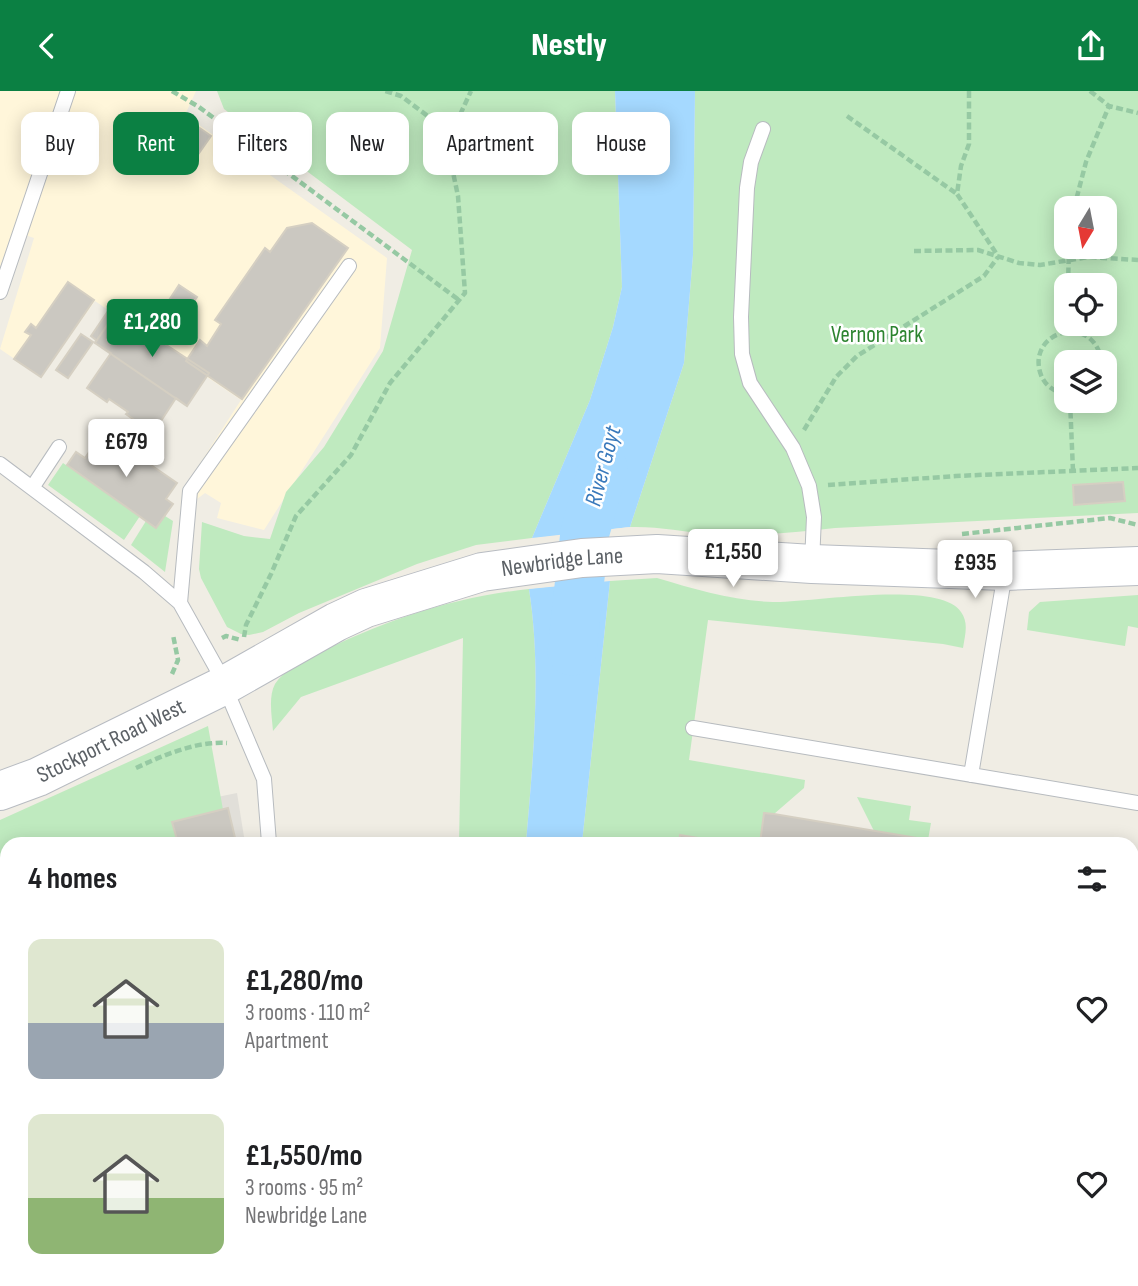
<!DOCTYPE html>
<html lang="en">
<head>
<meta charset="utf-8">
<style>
  :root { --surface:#fff; --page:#f6f6f6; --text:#202124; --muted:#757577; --accent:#0b8043 }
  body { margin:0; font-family:"Sofia Sans Condensed",sans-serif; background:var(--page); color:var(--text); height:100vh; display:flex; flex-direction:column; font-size:26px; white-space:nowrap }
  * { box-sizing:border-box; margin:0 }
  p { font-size:23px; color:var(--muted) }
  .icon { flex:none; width:38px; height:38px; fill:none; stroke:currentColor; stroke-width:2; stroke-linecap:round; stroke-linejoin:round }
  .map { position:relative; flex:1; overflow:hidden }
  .panel { position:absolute; left:0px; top:746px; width:1139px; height:450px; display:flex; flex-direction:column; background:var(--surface); border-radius:21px 21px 0 0; box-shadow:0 4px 18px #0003 }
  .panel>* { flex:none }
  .banner { position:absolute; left:21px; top:21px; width:700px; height:63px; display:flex; gap:14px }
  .needle { width:46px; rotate:190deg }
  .tools { position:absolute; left:1054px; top:105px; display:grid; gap:14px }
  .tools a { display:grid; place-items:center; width:63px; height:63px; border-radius:14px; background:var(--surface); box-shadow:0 4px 18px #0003; font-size:35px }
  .price { position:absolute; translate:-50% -60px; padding:0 16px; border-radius:7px; background:#fff; color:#222; font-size:23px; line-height:46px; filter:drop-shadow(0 2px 4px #0008) }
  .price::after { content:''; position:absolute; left:50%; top:42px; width:21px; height:16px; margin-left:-10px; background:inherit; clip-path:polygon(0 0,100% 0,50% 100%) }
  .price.active { background:var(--accent); color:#fff }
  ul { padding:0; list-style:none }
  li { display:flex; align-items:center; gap:21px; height:175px; padding:0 28px }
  li span { display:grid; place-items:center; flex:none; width:196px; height:140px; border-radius:14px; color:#555 }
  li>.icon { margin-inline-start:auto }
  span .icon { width:84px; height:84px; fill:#fffc; stroke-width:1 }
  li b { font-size:30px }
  h2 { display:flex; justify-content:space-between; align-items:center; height:84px; padding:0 28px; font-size:30px }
  .tag { padding:0 24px; border-radius:14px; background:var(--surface); box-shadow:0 4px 18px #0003; font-size:24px; line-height:63px }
  .tag.active { background:var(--accent); color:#fff }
  header { display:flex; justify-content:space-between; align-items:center; height:91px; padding:0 28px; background:var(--accent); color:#fff; font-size:32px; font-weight:800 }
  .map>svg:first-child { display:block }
  .commercial { fill:#fff6da }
  .industrial { fill:#e1dfd9 }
  .green { fill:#bfeabf; fill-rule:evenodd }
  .water { fill:#a5d9ff }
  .pier { fill:#f0ede4 }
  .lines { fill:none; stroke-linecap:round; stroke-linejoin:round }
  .river { stroke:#a5d9ff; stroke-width:49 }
  .building { fill:#cbc8c1; stroke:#d5cfc2; stroke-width:2 }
  .lane-casing { stroke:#b7bbbf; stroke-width:16 }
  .secondary-casing { stroke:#b8bcc2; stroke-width:40 }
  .path { stroke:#96c9a3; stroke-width:4.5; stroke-dasharray:7 3.5; stroke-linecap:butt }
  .lane { stroke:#fff; stroke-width:14 }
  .secondary { stroke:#fff; stroke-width:38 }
  .labels { text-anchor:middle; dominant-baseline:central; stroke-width:5; stroke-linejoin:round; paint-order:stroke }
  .park-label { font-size:23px; fill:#2d8430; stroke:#fff }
  .street-label { font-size:23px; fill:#5c6166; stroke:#fff }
  .water-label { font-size:24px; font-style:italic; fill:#3979bb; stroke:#fff }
</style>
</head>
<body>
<header><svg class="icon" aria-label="back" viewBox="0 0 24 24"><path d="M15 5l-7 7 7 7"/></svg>Nestly<svg class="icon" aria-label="share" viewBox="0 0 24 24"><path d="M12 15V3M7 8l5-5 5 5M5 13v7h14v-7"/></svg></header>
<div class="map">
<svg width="1138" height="1195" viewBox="0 0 1138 1195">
  <rect width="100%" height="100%" fill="#f0ede4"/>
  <path class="commercial" d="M0,0H196L185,24L387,167L380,257L264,439L217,427L221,412L205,402L197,408L184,397L241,309L95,210L41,286L0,258L34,147L13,140L0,176Z"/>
  <path class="industrial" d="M237,702L245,752H163L153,719Z"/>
  <path class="green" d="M217,0H615L622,196L613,236L590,309L532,447L476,454L417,473L299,522L263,541L249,544L241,543L227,536L201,487L199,478L202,431L244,445L270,448L286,401L324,356L383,260L412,159L224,18Z
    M695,0H1138V422L835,437C794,442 752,445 711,443C683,441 657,435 630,436L684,272L693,164ZM1066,117H1104V156H1066ZM1066,194H1104V233H1066ZM1066,271H1104V310H1066Z
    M63,372L140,425L124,449L48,394Z
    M165,425L173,430L165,481L131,454L146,430L156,437Z
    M657,487C694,498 734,510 773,511C810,512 939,488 961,521C969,532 965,544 963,557L943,553L708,529L689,669L805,689L804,697L774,723L764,722L760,752H729L680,744L679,752H582L610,490Z
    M529,498C542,582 533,668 526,752H459L463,547L301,606L273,640C272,626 268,606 275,593C284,579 301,572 314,565C381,530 454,506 529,498Z
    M1138,504V537L1128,535L1125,555L1027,539L1029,521L1040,511Z
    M208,635L229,752H7V1188H258L256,1195H0V729Z
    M857,706L911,715L909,729L931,732L928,749L874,740Z
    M1132,1111H1138V1195H552L548,1188H1132Z
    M464,1188H506L508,1195H463Z"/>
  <path class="water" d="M615,0H695L693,164L684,272L630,436L532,447L590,309L613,236L622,196Z
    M610,490L582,752H526C533,668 542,582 529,498Z
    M506,1188H548L552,1195H508Z"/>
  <path class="pier" d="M630,436H633L630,440L533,451L529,448Z
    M610,486L614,489L526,498L529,495Z"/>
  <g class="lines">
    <path class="river" d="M572,560L585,441L603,377"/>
  </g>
  <path class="building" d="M181,24L211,45L192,72L162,51Z
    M312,132L348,157L242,308L186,270L200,249L207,255L221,233L215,229L265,157L270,161L287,137Z
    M68,191L94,209L41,286L14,268L31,244L25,241L31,233L36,237Z
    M179,194L197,206L179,232L162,220Z
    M108,220L115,224L116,221L209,282L187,315L176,307L157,336L150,331L146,337L126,323L128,321L109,308L107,311L87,297L111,262L95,252L96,249L91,245Z
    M116,221L209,282L187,315L95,252Z
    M81,243L93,251L68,287L56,279Z
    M103,341L177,392L166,408L173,413L156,437L67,374L76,361L85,367Z
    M1123,391L1125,410L1074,414L1073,394Z
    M228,717L236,751L178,752L172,731Z
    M764,722L774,723L947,752H760Z
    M680,744L729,752H679Z
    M1132,789L1138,790V880L1132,879Z
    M318,1188H433L432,1195H318Z"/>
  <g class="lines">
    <g class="lane-casing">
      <path id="lane" d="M763,38L751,71L747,97L741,226L742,263L750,292L793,357L809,395L814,426L812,471
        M0,201L68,0
        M0,373L144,481L180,512L218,580L264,688L269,752
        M32,397L59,356
        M180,512L190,400L349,175
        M693,637L1138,712
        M971,684L1005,482
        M1132,952H1138
        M290,1195L291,1188"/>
    </g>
    <g class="secondary-casing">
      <g id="secondary">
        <path id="s1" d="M0,700L38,686L223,595L336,531L366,517L482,481L582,467L657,463L812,473L1005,480L1138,475"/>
      </g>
    </g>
    <path class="path" d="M172,0L199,16L459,209
      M969,0V53L961,75L957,103L998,165
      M1090,0L1109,15L1138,22
      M847,25L957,103
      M447,52L471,0
      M1074,117L1086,71L1109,15
      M914,160L978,159L1019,172L1040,174L1088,166L1138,169
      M1068,194L1069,156
      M1066,303C1055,301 1045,295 1041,284C1025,241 1093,219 1102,271
      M1070,310L1073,380
      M804,339L836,286L857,265L984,185L998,166
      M828,394L956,385L1138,377
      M962,443L1110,427L1138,434
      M244,546L246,534L271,483L296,425L351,364L390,292L465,202L458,105L447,53L429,26L401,5L385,0
      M222,547L226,545L241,549
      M172,583L178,569L173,544
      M136,677C164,664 196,650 227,652
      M0,1183L7,1180
      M73,1188L75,1195"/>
    <use href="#lane" class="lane"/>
    <use href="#secondary" class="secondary"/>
  </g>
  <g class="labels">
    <g class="park-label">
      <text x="877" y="244">Vernon Park</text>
    </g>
    <g class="street-label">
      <text stroke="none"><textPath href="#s1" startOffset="612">Newbridge Lane</textPath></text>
      <text stroke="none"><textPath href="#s1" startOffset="122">Stockport Road West</textPath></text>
    </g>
    <g class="water-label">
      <text transform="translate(603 375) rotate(-75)">River Goyt</text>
    </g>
  </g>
</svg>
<div class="tools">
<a><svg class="needle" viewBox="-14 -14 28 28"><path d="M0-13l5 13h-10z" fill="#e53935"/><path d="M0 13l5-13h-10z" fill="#757577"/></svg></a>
<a><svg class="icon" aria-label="locate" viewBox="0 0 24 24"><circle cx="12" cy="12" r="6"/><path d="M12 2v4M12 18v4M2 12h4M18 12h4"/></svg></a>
<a><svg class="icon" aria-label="layers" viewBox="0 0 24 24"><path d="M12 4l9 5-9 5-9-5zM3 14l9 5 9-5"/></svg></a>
</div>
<b class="price active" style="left:152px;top:268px">£1,280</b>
<b class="price" style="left:126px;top:388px">£679</b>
<b class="price" style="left:733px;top:498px">£1,550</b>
<b class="price" style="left:975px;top:509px">£935</b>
<div class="banner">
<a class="tag">Buy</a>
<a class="tag active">Rent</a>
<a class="tag">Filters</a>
<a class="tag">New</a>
<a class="tag">Apartment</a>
<a class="tag">House</a>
</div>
<section class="panel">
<h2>4 homes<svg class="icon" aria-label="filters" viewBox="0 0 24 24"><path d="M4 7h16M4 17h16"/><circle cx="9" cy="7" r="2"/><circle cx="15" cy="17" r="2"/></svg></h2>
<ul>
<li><span style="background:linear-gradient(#dfe7d0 60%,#9aa5b1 0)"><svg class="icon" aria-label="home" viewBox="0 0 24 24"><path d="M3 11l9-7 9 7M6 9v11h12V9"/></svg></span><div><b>£1,280/mo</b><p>3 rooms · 110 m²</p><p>Apartment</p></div><svg class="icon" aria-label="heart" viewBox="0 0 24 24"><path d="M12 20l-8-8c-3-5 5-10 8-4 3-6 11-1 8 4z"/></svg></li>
<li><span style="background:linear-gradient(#dfe7d0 60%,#8fb573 0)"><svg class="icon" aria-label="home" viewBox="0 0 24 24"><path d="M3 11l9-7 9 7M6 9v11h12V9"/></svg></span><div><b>£1,550/mo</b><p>3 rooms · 95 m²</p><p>Newbridge Lane</p></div><svg class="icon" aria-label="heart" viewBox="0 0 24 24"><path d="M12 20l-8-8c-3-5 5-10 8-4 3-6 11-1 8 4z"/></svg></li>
</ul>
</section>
</div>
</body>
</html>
